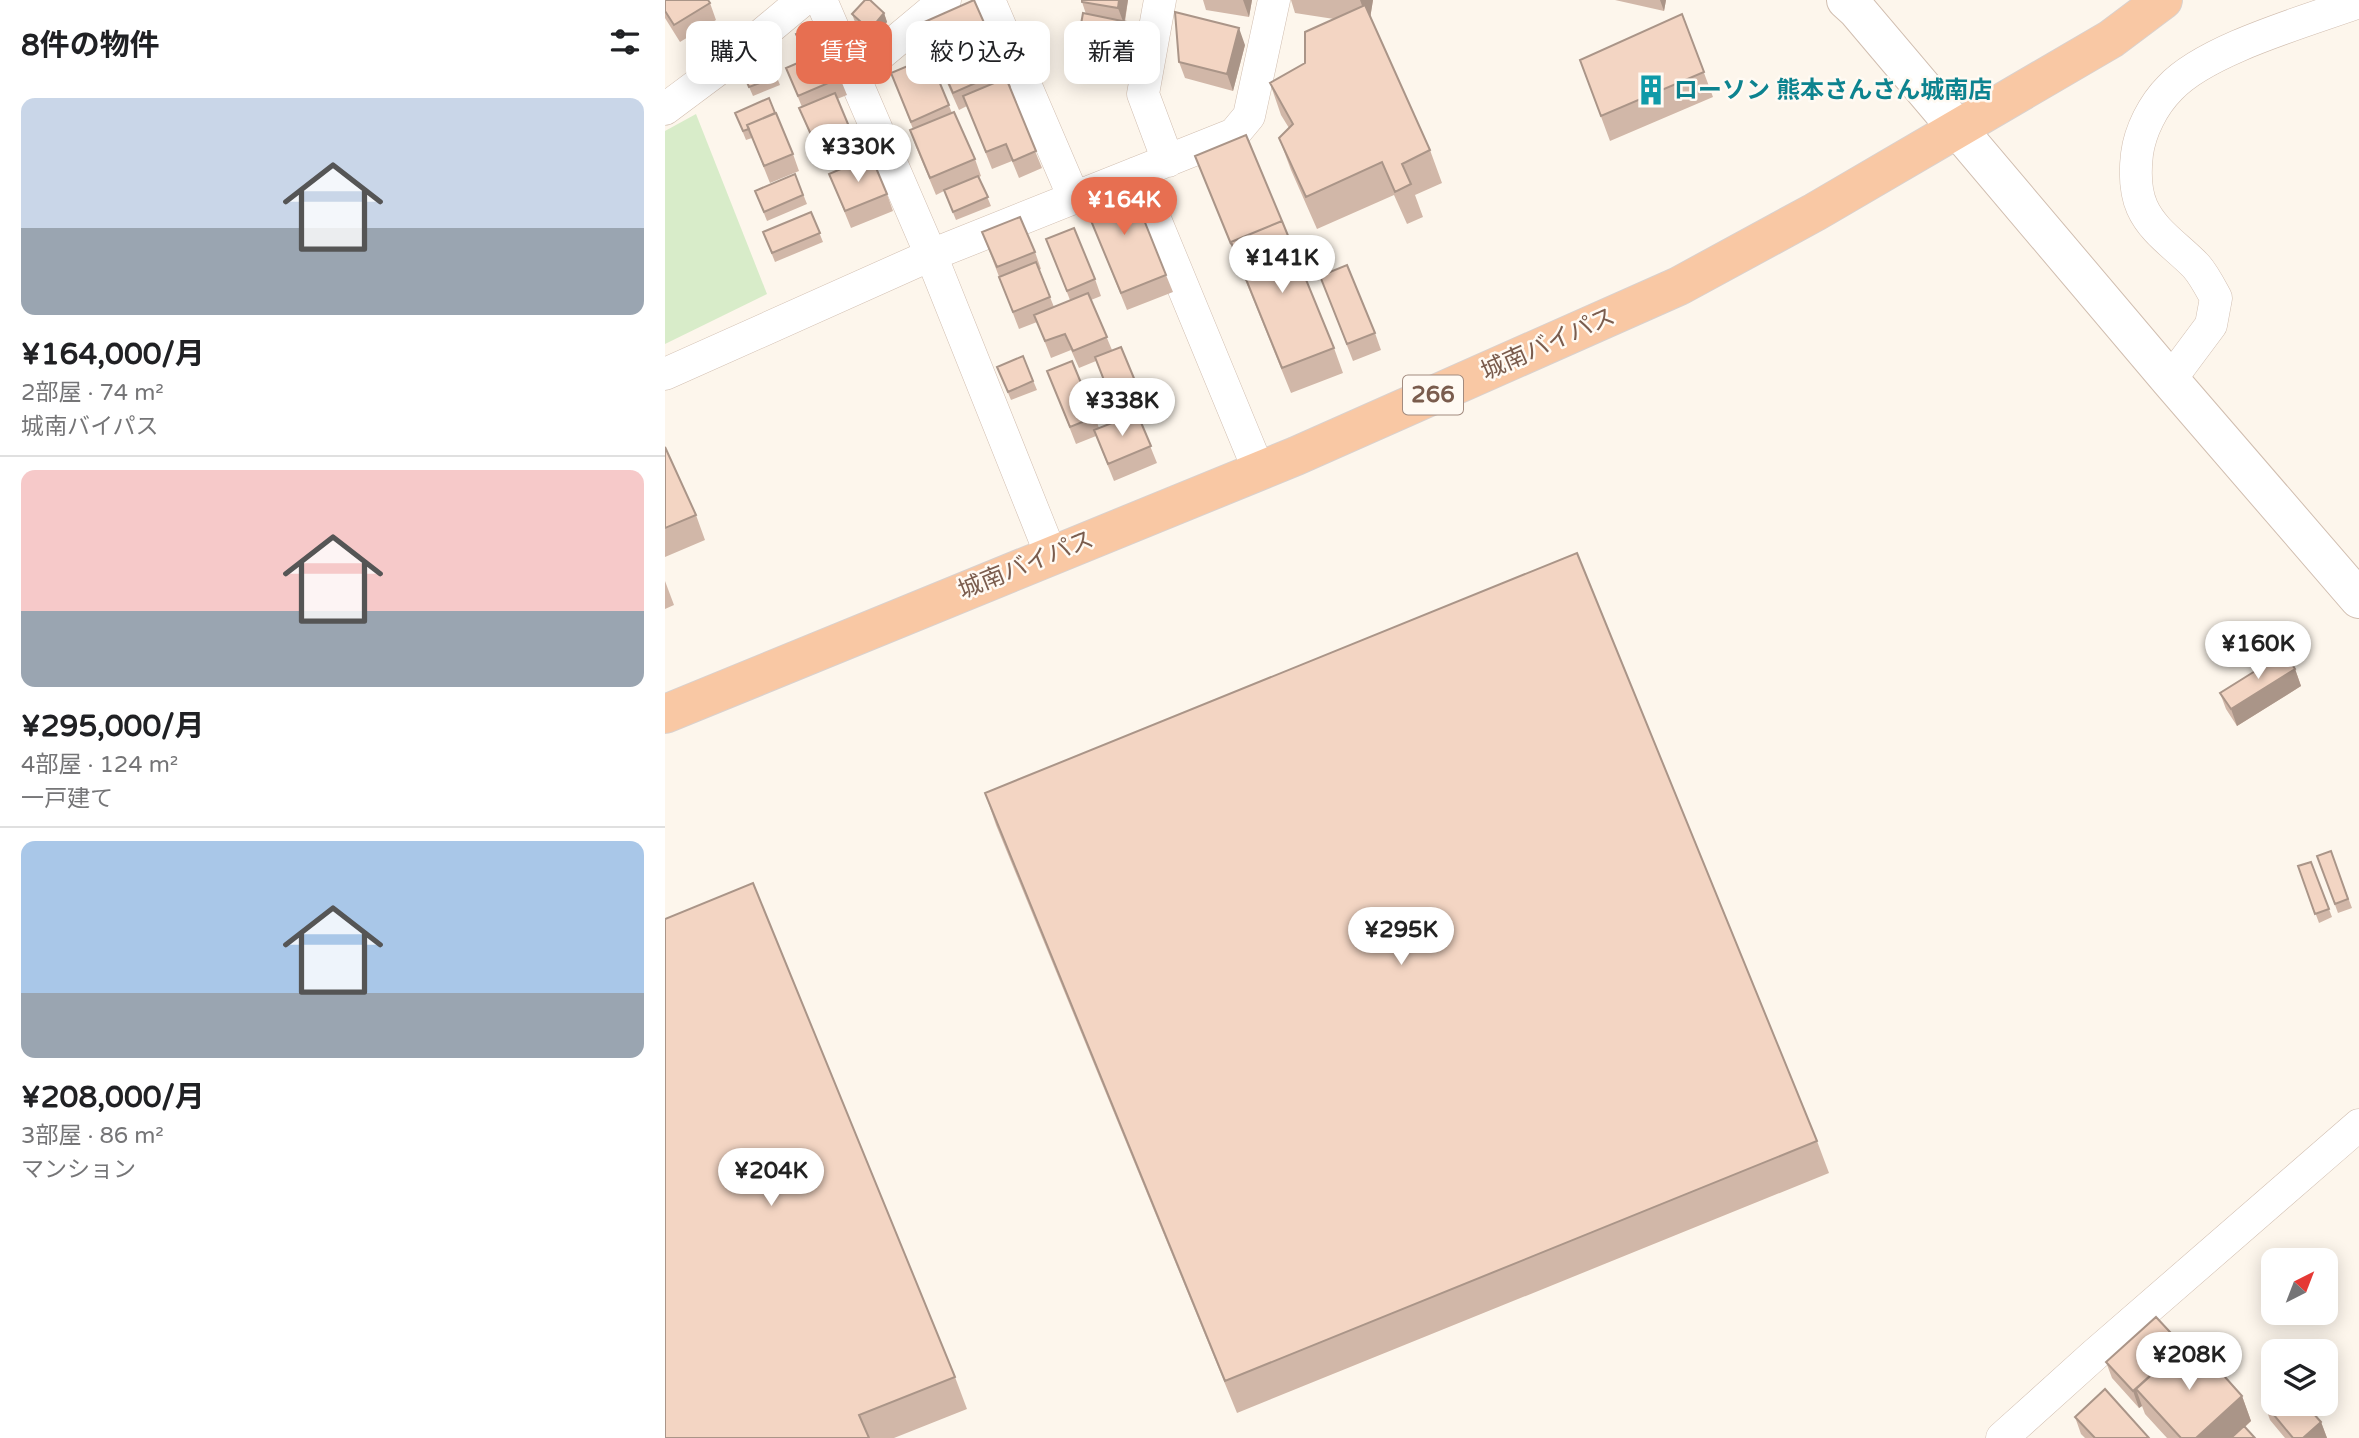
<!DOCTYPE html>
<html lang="ja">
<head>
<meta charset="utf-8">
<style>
  :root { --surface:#fff; --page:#f6f6f6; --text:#202124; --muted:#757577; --line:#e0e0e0; --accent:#e76f51 }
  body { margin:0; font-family:"Varela Round","Noto Sans JP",sans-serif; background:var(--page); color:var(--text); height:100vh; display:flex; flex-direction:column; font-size:26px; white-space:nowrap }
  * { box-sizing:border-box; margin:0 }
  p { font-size:23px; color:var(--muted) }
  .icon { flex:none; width:38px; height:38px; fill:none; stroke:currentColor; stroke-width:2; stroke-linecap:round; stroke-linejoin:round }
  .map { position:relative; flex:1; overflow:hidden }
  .side { display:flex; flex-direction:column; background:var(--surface); width:665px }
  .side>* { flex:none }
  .banner { position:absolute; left:21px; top:21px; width:665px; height:63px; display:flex; gap:14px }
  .needle { width:46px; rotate:42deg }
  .fabs { position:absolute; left:1596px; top:1248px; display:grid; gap:14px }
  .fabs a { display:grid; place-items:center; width:77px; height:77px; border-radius:14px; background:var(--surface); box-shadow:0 4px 18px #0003; font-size:35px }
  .price { position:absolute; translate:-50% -60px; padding:0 16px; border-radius:24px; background:#fff; color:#222; font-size:23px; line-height:46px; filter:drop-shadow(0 2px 4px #0008) }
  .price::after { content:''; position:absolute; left:50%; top:42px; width:21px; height:16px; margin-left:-10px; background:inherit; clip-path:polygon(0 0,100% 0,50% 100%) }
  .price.active { background:var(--accent); color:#fff }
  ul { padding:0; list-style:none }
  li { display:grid; align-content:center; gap:14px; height:371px; padding:0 21px }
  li+li { border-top:2px solid var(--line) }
  li span { display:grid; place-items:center; height:217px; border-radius:14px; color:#555 }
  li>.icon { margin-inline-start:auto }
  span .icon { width:126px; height:126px; fill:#fffc; stroke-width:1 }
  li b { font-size:30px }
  h2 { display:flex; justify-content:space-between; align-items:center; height:84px; padding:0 21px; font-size:30px }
  .chip { padding:0 24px; border-radius:14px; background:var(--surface); box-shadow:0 4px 18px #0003; font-size:24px; line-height:63px }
  .chip.active { background:var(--accent); color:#fff }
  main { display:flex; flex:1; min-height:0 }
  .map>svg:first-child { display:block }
  .green { fill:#d8ecc9 }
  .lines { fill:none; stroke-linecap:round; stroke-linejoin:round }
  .minor-casing { stroke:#d1beb0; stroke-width:33 }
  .tertiary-casing { stroke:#d1beb0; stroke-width:40 }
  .trunk-casing { stroke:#dad1cd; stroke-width:40 }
  .minor { stroke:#fff; stroke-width:32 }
  .tertiary { stroke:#fff; stroke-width:38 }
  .trunk { stroke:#f9c8a4; stroke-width:38 }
  .wall { fill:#d1b7a8 }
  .shaded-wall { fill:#aa9588 }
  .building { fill:#f3d5c3; stroke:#aa9588; stroke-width:2 }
  .labels { text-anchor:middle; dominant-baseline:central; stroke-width:5; stroke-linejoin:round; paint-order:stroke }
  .shield { fill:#fffaf3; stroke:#a28b7f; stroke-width:2 }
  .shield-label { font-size:23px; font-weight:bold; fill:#7a5c4d }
  .culture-label { font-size:24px; font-weight:bold; fill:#0d838f; stroke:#fffaf3; text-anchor:start }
  .street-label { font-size:24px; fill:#7a5c4d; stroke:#fffaf3 }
</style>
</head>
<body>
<main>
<section class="side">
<h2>8件の物件<svg class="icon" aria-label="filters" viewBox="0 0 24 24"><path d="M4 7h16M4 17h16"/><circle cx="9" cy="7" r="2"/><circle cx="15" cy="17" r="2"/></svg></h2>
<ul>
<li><span style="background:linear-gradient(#c9d6e8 60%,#9aa5b1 0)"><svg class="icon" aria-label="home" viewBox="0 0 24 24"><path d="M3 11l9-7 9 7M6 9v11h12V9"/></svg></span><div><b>¥164,000/月</b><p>2部屋 · 74 m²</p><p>城南バイパス</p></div></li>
<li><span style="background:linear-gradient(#f6c9c9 65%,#9aa5b1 0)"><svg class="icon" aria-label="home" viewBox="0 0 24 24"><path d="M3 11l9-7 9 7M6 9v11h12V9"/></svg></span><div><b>¥295,000/月</b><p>4部屋 · 124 m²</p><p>一戸建て</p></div></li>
<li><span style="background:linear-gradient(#a9c7e8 70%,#9aa5b1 0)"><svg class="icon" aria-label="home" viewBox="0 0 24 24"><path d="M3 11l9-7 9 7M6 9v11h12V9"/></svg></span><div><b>¥208,000/月</b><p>3部屋 · 86 m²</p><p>マンション</p></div></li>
</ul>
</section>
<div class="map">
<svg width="1694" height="1438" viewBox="0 0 1694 1438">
  <rect width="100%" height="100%" fill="#fdf6ec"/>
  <path class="green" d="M31,114L102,294L0,344V131Z"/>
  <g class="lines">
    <g class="minor-casing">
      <path id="minor" d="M156,0L266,255L386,555
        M324,0L409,198
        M495,0L478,94L503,161
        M189,76L280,0
        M0,109L71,56L138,0
        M471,173L594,471
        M0,374L266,255L569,134L584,116L609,0
        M1505,380L1546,325L1551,298C1545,287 1539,275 1531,266C1513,247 1488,232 1477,207C1470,191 1470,171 1472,154C1475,131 1488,105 1505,88C1541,49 1642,21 1694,2
        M1337,1438L1428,1356L1694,1125"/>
    </g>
    <g class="tertiary-casing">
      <path id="tertiary" d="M1181,0L1192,10L1505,380L1694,599"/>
    </g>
    <g class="trunk-casing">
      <path id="trunk" d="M0,714L631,456L1014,286L1150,212L1446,39L1498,0"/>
    </g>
    <use href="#minor" class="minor"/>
    <use href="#tertiary" class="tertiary"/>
    <use href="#trunk" class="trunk"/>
  </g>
  <path class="wall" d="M0,0L45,3L51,20L15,42L0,18Z
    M463,0L460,22L473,40L468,68L419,58L413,41L421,14L417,2Z
    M538,0H587L584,17L541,10Z
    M626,0H708L705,18L765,150L777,183L750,195L758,217L742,224L729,195L652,229L626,170L614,138L624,128L616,115L605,83L640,63L669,19L630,13Z
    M950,0H1001L999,11Z
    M219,13L222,22L208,38L190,22L187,14Z
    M1017,14L1048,97L945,141L915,60Z
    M257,23L340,70L346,87L344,88L377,168L354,178L347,161L327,169L302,106L294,110L263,40Z
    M131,34L175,78L182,95L172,99L194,153L159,167L141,125L134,108L137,107L121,68L141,60Z
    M580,45L568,91L520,78L514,62Z
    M102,53L115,85L88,96L74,64Z
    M264,57L287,113L310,159L316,176L314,177L326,206L291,220L279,191L271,195L251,147L245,130L248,129L226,73Z
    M70,113L128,154L134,171L105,183L87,138L81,140Z
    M530,156L669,348L678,373L626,393Z
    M130,174L142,204L102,221L90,191Z
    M164,174L222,194L228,211L186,228Z
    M417,199L501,275L508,292L462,310Z
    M146,212L158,242L110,262L98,232Z
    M317,232L370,252L376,269L374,270L389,307L405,300L381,239L430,279L436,296L426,300L447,350L478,400L484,417L475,421L492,463L449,481L431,436L411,444L382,371L430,417L434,428L454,420L431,361L414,368L406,350L386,358L372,322L354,329Z
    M655,276L710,333L716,350L688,361Z
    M358,356L372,390L346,400L332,367Z
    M0,447L31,515L40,540L0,557Z
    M0,581L9,605L0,609Z
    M1630,669L1636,686L1572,726L1561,709L1555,693Z
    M320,793L1152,1141L1164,1173L572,1413L331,825Z
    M1666,851L1687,908L1673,913L1652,856Z
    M1646,862L1667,917L1654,923L1633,866Z
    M1518,1346L1577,1396L1586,1421L1580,1427L1590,1438H1502L1480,1414L1477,1406L1474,1408L1447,1378L1441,1362Z
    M290,1377L302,1409L229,1438H0Z
    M1599,1403L1656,1422L1662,1438H1620L1605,1420Z
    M1410,1417L1484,1438H1420L1416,1434Z"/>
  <path class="shaded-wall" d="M454,0H463L459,24L453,8Z
    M578,0H587L584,17Z
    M695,0H708L704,25Z
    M995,0H1001L999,11Z
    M219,13L222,22L208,38L205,30Z
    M467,23L473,40L468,68L462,51Z
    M574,28L580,45L568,91L562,74Z
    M1630,669L1636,686L1572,726L1566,709Z
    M1471,1389L1477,1406L1474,1408L1468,1391Z
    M1577,1396L1586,1421L1567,1438H1531Z
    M1656,1422L1662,1438H1638Z"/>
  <path class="building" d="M0,0H43L45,3L9,25L0,11Z
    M200,0H205L219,13L205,30L187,14Z
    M309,0L340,70L288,93L257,23Z
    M417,0H454L453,8L417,2Z
    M700,5L765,150L737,164L746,184L730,192L717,162L641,197L614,138L628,124L605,83L640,63V32Z
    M510,12L574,28L562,74L514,62Z
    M418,13L467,23L462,51L413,41Z
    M1017,14L1039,72L936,116L915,60Z
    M153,25L175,78L133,96L121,68L142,59L131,34Z
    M102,53L111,77L84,87L74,64Z
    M264,57L284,105L246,122L226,73Z
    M341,78L371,151L348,161L341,144L321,152L298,96Z
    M170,93L188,136L153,150L134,108Z
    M104,98L110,113L82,125L84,129L78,131L70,113Z
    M289,112L310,159L265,178L245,130Z
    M111,113L128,154L99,166L82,125Z
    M581,135L617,221L566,242V244L530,156Z
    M206,156L222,194L180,211L164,174Z
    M130,174L138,195L99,212L90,191Z
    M313,176L323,197L288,212L279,190Z
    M463,180L501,275L456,293L417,199Z
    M146,212L155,233L107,253L98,232Z
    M355,217L370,252L332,267L317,232Z
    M617,221L669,348L617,368L566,242Z
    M409,228L430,279L402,291L381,239Z
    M371,262L385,297L348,312L334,277Z
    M682,265L710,333L682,344L655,276Z
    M423,293L442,337L408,351L400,334L380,341L369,315Z
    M456,347L478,400L451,411L430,357Z
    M358,356L368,381L343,392L332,367Z
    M407,361L430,417L405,427L382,371Z
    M472,413L486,446L443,464L429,430Z
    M0,447L31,515L0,528Z
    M912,553L1152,1141L560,1381L320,793Z
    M1619,653L1630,669L1566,709L1555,693Z
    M1666,851L1683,899L1670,904L1652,856Z
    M1646,862L1664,909L1650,914L1633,866Z
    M88,883L290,1377L194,1415L204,1438H0V919Z
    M1491,1317L1518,1346L1468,1391L1441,1362Z
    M1526,1339L1577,1396L1531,1438H1516L1471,1389Z
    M1440,1389L1484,1438H1430L1410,1417Z
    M1608,1395V1404H1640L1656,1422L1638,1438H1628L1599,1403Z
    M1579,1426L1590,1438H1566Z"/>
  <defs>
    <g id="building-bare" transform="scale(2.415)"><path d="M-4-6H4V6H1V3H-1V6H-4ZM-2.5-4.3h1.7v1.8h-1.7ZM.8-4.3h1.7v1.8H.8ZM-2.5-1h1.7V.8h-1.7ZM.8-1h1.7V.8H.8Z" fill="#0f9aa8" stroke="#fffaf3" stroke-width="2.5" paint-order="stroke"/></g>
  </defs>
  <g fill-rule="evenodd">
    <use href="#building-bare" x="986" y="90"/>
  </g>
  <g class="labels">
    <rect class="shield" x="738" y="375.5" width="60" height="39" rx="5"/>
    <g class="shield-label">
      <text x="768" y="395">266</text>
    </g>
    <g class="culture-label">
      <text x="1009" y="90">ローソン 熊本さんさん城南店</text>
    </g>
    <g class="street-label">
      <text transform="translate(883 344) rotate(-24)">城南バイパス</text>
      <text transform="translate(361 565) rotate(-22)">城南バイパス</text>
    </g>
  </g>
</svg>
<div class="fabs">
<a><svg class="needle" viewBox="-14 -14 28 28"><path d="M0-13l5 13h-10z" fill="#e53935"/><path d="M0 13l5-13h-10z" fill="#757577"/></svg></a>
<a><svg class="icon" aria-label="layers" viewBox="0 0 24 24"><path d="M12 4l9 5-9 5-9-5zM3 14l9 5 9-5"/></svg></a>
</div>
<b class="price" style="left:193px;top:184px">¥330K</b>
<b class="price active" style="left:459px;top:237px">¥164K</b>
<b class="price" style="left:617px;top:295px">¥141K</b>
<b class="price" style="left:457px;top:438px">¥338K</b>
<b class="price" style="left:1593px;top:681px">¥160K</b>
<b class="price" style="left:736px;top:967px">¥295K</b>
<b class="price" style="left:106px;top:1208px">¥204K</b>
<b class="price" style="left:1524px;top:1392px">¥208K</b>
<div class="banner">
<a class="chip">購入</a>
<a class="chip active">賃貸</a>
<a class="chip">絞り込み</a>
<a class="chip">新着</a>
</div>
</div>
</main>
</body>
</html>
